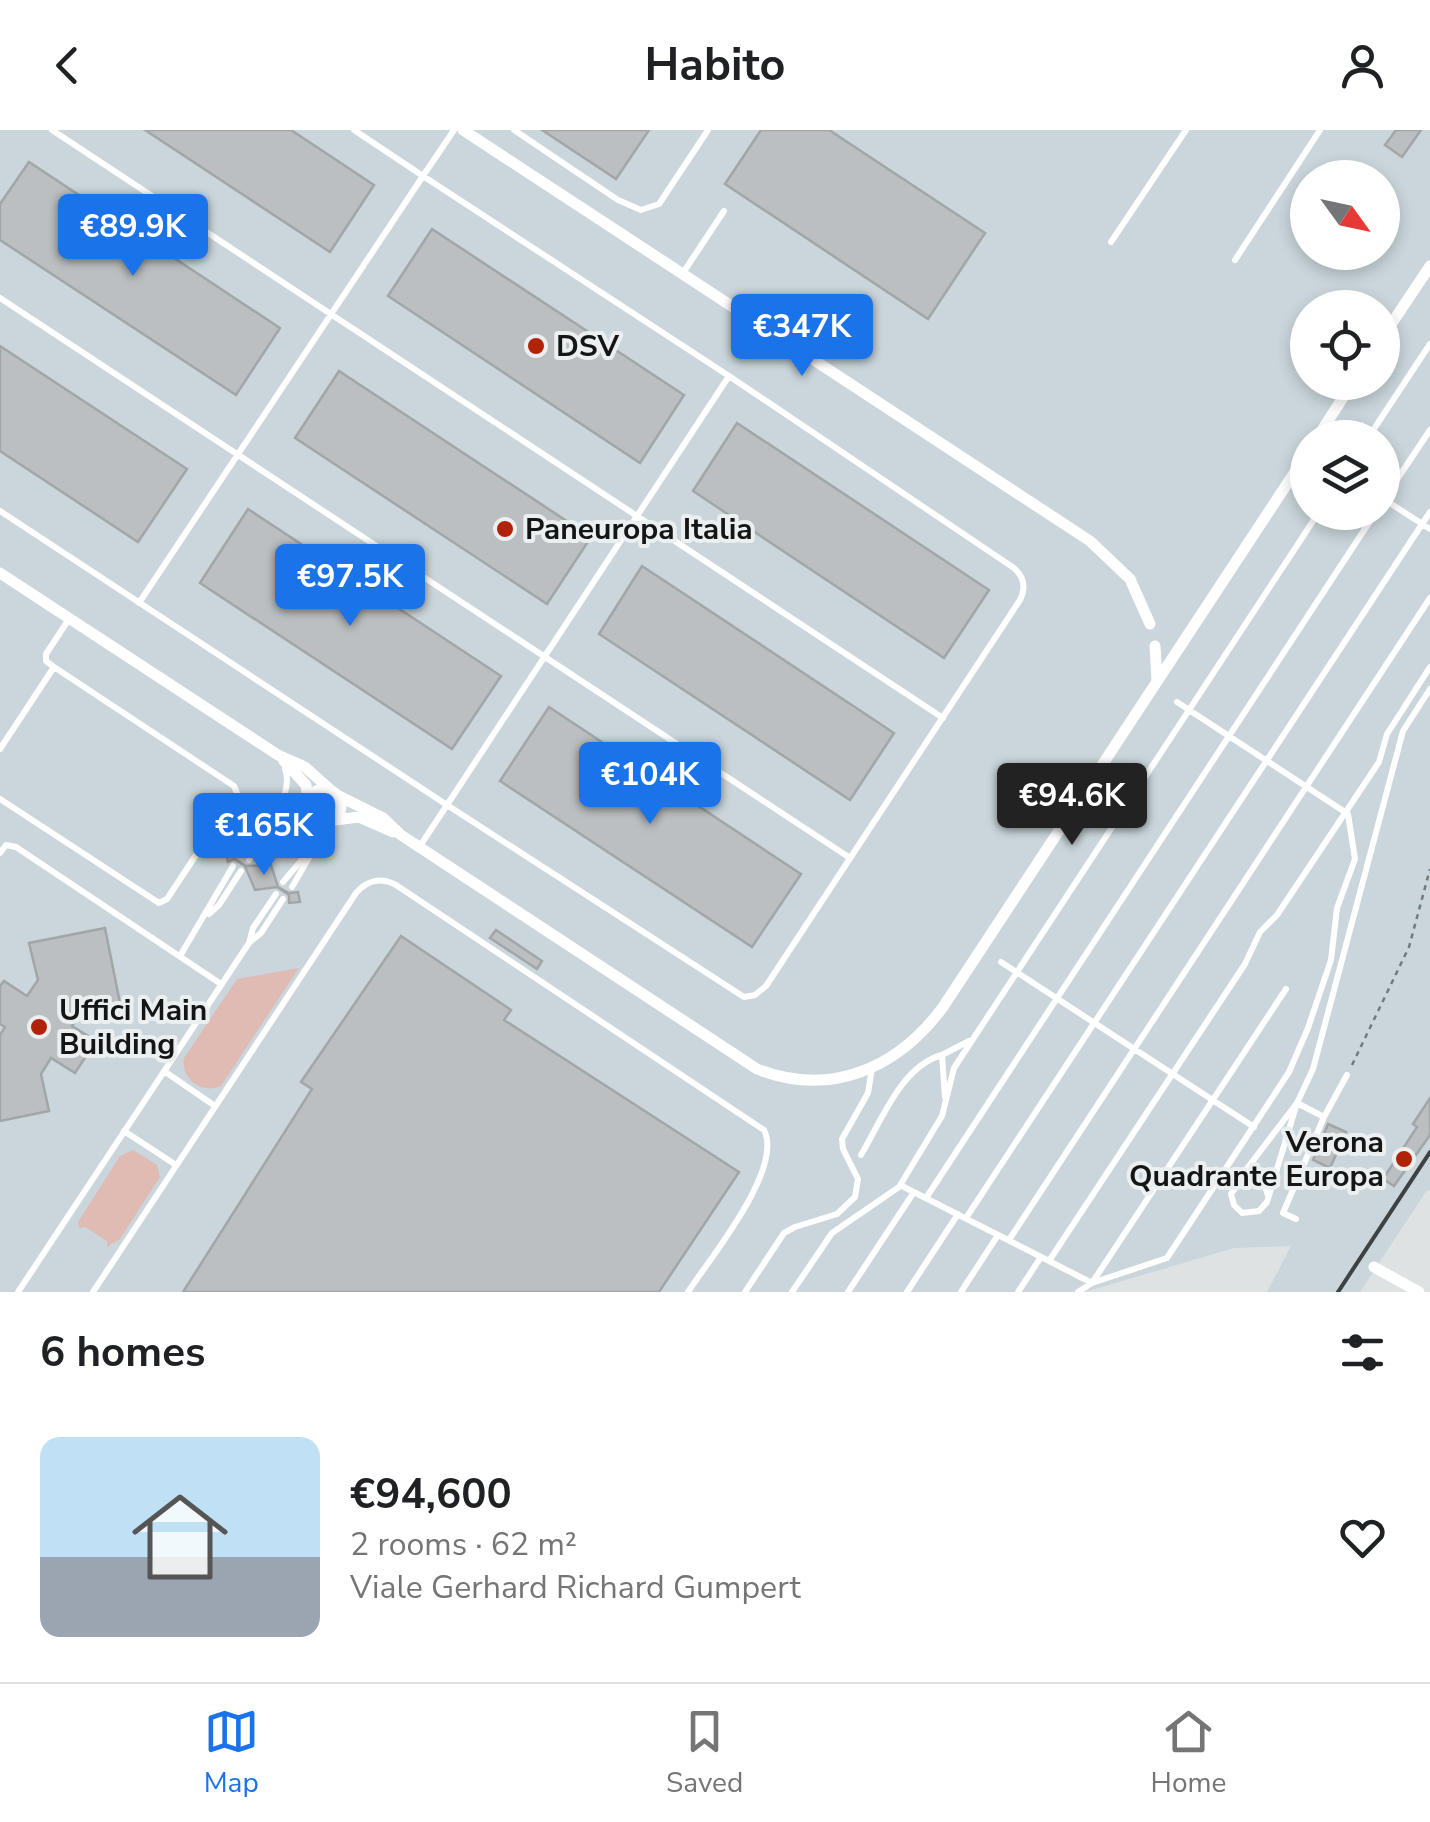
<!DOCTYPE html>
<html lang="en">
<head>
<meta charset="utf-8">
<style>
  :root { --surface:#fff; --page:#f6f6f6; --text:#202124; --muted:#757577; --line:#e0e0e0; --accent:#1a73e8 }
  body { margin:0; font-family:"Nunito Sans",sans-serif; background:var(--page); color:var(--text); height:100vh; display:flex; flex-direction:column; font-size:38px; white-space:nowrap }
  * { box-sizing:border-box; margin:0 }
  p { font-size:32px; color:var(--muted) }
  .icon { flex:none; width:55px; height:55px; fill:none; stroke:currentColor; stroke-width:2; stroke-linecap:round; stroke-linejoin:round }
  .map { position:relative; height:1162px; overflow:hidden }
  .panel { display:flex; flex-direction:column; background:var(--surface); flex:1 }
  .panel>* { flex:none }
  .needle { width:65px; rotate:123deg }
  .buttons { position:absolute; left:1290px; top:30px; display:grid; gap:20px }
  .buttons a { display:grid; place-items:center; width:110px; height:110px; border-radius:50%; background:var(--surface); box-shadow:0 5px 15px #0003; font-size:50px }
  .price { position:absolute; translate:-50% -85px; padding:0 22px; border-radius:10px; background:var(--accent); color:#fff; font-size:32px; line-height:65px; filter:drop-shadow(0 2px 5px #0008) }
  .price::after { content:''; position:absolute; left:50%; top:60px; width:30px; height:22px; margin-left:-15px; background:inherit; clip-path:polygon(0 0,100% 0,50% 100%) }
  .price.selected { background:#222; color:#fff }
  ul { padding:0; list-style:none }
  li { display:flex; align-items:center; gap:30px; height:250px; padding:0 40px }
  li+li { border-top:2px solid var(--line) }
  li span { display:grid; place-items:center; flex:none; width:280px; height:200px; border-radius:20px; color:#555 }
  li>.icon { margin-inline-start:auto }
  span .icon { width:120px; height:120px; fill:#fffc; stroke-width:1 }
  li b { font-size:42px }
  h2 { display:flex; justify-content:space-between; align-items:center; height:120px; padding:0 40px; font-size:42px }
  header { display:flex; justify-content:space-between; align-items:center; height:130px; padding:0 40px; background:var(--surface); font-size:45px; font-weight:700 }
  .dock { display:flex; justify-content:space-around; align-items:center; height:140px; border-top:2px solid var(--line); background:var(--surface); font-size:28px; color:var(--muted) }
  .dock a { display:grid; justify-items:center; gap:5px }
  .dock .selected { color:var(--accent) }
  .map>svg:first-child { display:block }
  .built { fill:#cad6db; fill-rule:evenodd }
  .green { fill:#e0bbb4 }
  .building { fill:#bcbfc1; stroke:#a2a6a7; stroke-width:2.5 }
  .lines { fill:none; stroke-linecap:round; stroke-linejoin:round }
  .path { stroke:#76797a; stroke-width:2.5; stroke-dasharray:5 5; stroke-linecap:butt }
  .lane { stroke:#fff; stroke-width:6 }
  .street { stroke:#fff; stroke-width:11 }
  .rail { stroke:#3f4242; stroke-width:4 }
  .poi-dot { fill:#b02309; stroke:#ebeff0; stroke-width:4 }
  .labels { text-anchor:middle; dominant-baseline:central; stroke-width:8; stroke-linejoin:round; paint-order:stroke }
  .poi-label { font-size:30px; font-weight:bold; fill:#141616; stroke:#ebeff0; text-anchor:start }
</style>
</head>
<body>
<header><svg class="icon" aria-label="back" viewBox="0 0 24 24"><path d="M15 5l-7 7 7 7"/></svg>Habito<svg class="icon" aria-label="person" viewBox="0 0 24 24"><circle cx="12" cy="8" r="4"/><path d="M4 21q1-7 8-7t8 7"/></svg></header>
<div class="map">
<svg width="1430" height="1162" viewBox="0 0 1430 1162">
  <rect width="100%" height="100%" fill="#dee2e3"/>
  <path class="built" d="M0,0H1430V1061L1427,1060L1360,1162H1267L1291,1116L1234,1118L1085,1162H0ZM1308,48H1382V122H1308ZM1308,178H1382V252H1308ZM1308,308H1382V382H1308Z"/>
  <path class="green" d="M299,838L221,956C202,965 180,948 184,928L237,849Z
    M133,1020L157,1035L160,1047L120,1109L107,1117V1111L85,1097L79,1098L78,1092L120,1026Z"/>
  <path class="building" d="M145,0H291L374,55L330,122Z
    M542,0H649L616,49Z
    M761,0H829L985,103L928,189L725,54Z
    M1396,0H1421L1402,27L1385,15Z
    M29,32L280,198L236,265L0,110V74Z
    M432,99L684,265L640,333L388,166Z
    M0,216L187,339L138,412L0,321Z
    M339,241L591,407L547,474L295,308Z
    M737,293L989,460L944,528L693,361Z
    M248,379L501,546L452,619L200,453Z
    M642,436L894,603L850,670L599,504Z
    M549,577L801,744L752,817L500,651Z
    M235,721V729L246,736L271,735L278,757L289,763L298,762L300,772L289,773V765L277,757L255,760L245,736L234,729L228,732L226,723Z
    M105,798L120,873L83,881L72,896L96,911L75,943L51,928L41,944L49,981L0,991V905L5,897L0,894V856L4,851L27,866L38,850L29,813Z
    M496,800L542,831L537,839L490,808Z
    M401,806L511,880L504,890L739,1042L659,1162H183L312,959L301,952Z
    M1430,968V1005L1394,1056L1383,1049L1417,997L1413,994Z
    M1328,994L1346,1002L1330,1038L1313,1030Z"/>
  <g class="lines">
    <path class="path" d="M236,689L231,715L236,718
      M1352,935L1409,817L1430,739"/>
    <path class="lane" d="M52,0L943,588
      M354,0L423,46L454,0
      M514,0L618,70L641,80L659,74L708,0
      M1111,112L1186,0
      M1235,130L1320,0
      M683,143L724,81
      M0,168L850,728
      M729,246L1014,438C1024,447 1026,458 1020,470L766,856L755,865L744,867L447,675Z
      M1368,308L1430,214
      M1382,368L1430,399
      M1382,372L1430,300
      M0,381L447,675L420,716
      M139,473L423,46L729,246
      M54,537L46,531V524L69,489
      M0,619L54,537L234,656L237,663L167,769L159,773L0,669
      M231,673L264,695
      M0,723L6,715L16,717L221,854
      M241,725L258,700L269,691
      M249,730C263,708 295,664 285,639
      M283,752L311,719
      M292,757L329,693
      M209,784L219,775L241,741
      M250,812L261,803L283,769
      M180,826L233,736
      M1001,832L1254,997
      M164,941L215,976
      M945,967L942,925L969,911
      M124,1001L176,1035
      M861,1025C881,992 901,936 942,925
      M1236,1053L1297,973L1313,939L1403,601L1430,559
      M900,1055L1092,1153L1286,859
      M1268,1066C1265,1051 1255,1045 1241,1050L1231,1064L1234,1075L1242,1083L1259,1081L1267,1072L1297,973L1324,987
      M926,1068L1376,382
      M966,1088L1430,382
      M1296,1089L1283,1083L1324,987L1347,945
      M1009,1110L1430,468
      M1049,1131L1245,834L1260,802L1277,785L1379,632L1387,604L1430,537
      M18,1162L249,813L253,798L276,764
      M93,1162L356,763C367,750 381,747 396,755L764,1000C784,1039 710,1128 688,1162
      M745,1162L784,1103L795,1097L837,1084L855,1067L858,1049L843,1019L842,1009L868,963L872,938
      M792,1162L832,1103L899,1057L942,986L954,938L1319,382
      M848,1162L914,1062
      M907,1162L958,1084
      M961,1162L998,1105
      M1018,1162L1041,1127
      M1078,1162L1092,1153L1167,1128L1289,942L1308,898L1331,830L1337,778L1355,729L1348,684L1177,572"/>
    <path class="street" d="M463,0L1090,411L1130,449L1150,494
      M1382,208L1430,136
      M1317,308L1353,252
      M0,443L278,625L305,637L333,662
      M1155,516L1157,550
      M284,631L306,655L308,673
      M307 676a17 17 0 1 1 34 0a17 17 0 1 1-34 0Z
      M337,665L383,688L401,705L757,939C831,968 898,938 943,877L1308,322
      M335,690L359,687L393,702
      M1374,1137L1419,1162"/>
    <path class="rail" d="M1338,1162L1430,1022"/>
  </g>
  <g class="poi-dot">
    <circle cx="536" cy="216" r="10"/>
    <circle cx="505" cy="399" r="10"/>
    <circle cx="39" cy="897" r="10"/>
    <circle cx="1404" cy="1029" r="10"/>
  </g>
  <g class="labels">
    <g class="poi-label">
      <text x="556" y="216">DSV</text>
      <text x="525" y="399">Paneuropa Italia</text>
      <text x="59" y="880">Uffici Main<tspan x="59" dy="34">Building</tspan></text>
      <text x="1384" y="1012" text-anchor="end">Verona<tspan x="1384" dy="34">Quadrante Europa</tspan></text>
    </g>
  </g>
</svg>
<div class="buttons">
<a><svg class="needle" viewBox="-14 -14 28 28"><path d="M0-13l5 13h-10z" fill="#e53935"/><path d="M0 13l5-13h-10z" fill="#757577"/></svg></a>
<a><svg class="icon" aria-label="locate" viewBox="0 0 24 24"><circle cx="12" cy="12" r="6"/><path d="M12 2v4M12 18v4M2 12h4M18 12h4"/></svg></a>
<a><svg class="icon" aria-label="layers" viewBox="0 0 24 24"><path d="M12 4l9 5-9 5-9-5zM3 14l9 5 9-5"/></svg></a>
</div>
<b class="price" style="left:133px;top:149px">€89.9K</b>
<b class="price" style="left:802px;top:249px">€347K</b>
<b class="price" style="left:350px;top:499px">€97.5K</b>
<b class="price" style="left:650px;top:697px">€104K</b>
<b class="price selected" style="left:1072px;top:718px">€94.6K</b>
<b class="price" style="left:264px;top:748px">€165K</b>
</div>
<section class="panel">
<h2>6 homes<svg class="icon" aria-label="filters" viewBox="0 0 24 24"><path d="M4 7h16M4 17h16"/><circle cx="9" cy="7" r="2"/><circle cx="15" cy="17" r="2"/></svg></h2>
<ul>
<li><span style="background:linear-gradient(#bfe0f5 60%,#9aa5b1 0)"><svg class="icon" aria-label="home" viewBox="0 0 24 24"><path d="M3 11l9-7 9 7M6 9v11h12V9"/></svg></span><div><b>€94,600</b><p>2 rooms · 62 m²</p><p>Viale Gerhard Richard Gumpert</p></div><svg class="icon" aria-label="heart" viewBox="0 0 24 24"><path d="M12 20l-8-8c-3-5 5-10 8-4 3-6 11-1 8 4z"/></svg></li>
</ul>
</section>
<nav class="dock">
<a class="selected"><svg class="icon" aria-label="map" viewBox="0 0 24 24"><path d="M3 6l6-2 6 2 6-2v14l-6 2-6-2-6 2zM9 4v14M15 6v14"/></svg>Map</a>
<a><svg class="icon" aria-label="saved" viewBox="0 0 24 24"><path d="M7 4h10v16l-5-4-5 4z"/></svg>Saved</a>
<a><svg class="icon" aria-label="home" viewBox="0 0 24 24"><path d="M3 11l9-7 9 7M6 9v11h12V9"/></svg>Home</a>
</nav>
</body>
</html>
